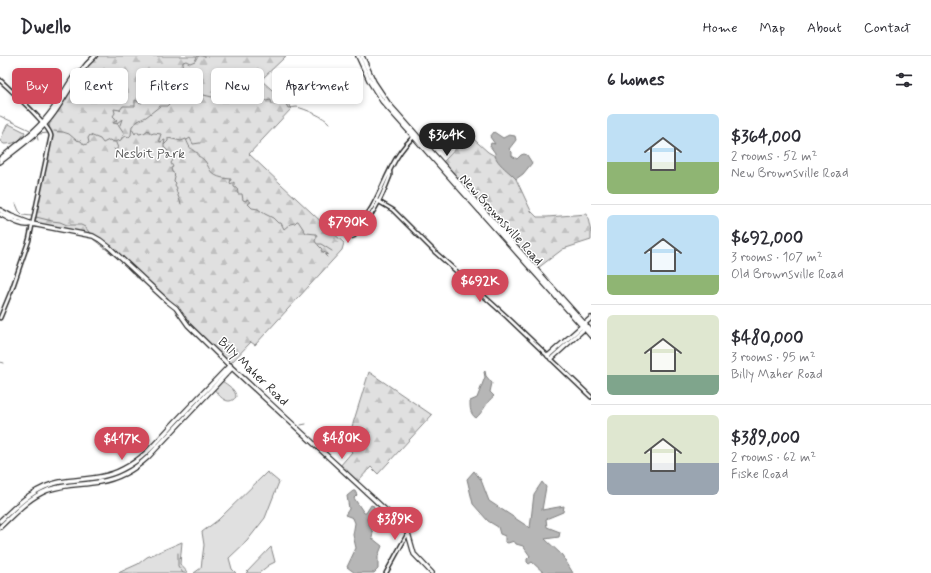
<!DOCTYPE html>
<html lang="en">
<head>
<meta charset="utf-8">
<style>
  :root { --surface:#fff; --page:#f2f2f3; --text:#2b2b33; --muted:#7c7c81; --line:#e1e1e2; --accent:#d1495b }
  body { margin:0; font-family:Mynerve,sans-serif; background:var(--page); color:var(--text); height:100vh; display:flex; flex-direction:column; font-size:15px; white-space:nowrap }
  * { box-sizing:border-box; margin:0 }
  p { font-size:13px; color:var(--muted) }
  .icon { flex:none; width:22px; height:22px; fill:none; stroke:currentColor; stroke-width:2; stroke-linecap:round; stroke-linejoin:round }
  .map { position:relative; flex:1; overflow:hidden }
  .sheet { display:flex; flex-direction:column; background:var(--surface); width:340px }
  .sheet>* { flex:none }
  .top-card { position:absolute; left:12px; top:12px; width:380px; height:36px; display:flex; gap:8px }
  .price { position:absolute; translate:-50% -34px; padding:0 9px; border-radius:14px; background:var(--accent); color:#fff; font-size:13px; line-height:26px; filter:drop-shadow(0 1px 2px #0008) }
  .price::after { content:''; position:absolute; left:50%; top:24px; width:12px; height:9px; margin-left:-6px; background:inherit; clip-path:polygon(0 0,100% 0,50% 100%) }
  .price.on { background:#222; color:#fff }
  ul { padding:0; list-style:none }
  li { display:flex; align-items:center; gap:12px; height:100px; padding:0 16px }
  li+li { border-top:1px solid var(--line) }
  li span { display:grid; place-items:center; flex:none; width:112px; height:80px; border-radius:6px; color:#555 }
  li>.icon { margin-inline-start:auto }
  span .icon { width:48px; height:48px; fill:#fffc; stroke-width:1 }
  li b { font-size:17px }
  h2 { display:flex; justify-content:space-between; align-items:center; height:48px; padding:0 16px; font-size:17px }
  .tag { padding:0 14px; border-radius:6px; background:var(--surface); box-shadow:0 2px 6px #0003; font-size:14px; line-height:36px }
  .tag.on { background:var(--accent); color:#fff }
  header { display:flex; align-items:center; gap:24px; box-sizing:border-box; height:56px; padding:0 20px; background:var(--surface); border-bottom:1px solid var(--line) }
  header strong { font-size:19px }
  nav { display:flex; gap:22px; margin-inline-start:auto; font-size:14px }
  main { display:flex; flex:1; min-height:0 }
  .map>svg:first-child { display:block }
  .grass { fill:#e0e0e0; stroke:#868686 }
  .forest { fill:url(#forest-firs); stroke:#868686 }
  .water { fill:#b6b6b6; stroke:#7e7e7e }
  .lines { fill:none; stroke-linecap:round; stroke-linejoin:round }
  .stream { stroke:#7e7e7e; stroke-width:1 }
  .minor-casing { stroke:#2b2b2b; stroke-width:5.5 }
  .major-casing { stroke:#2b2b2b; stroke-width:6 }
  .minor { stroke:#fff; stroke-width:2.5 }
  .major { stroke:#fff; stroke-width:3.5 }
  .labels { text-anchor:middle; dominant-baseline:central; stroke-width:3; stroke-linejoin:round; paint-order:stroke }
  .park-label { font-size:13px; fill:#585858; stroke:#fff }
  .street-label { font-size:13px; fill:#2b2b2b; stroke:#fff }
</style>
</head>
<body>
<header>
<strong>Dwello</strong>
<nav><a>Home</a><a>Map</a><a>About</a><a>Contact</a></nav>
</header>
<main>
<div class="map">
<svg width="591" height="517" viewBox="0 0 591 517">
  <defs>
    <pattern id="forest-firs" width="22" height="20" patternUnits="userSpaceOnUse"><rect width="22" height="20" fill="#e0e0e0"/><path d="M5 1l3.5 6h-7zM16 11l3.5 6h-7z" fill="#c0c0c0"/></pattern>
  </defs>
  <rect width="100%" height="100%" fill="#fff"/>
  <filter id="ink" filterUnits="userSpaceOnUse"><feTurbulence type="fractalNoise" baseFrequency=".025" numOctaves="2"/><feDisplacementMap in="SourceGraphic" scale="8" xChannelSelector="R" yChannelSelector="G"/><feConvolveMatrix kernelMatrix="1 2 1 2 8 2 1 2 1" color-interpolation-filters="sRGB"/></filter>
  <g filter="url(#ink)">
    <path class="grass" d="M9,68L25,76C20,86 14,88 4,88L0,85L7,69Z
      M222,325C228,329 236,334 236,341C228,351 219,340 214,333Z
      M267,416L279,426L265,462L247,485L229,502L232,513L236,517H194L201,512L204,489L202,476L218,464Z
      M182,486L180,508L188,517H118L138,508L147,501Z
      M271,491L275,506L269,509L259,517H246Z"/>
    <path class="forest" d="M91,0H286L261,24L292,52L249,98L344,187L342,194L255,289L251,286L229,309L187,267L177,253L102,184C85,175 51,168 32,168L50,80C44,56 75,16 91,0Z
      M469,79L488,96L495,100L499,106L516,123L531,155L537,161H547L587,158L591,176V184L563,193L538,212L442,107Z
      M369,316L432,359L378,418L371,411L357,426L340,410L352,396L346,390Z"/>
    <path class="water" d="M494,76L503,82L509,79L515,80L516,84L509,93L512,96V100L517,103L521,99L524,98L527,99L532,107L523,118L516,123C510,116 494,106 495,97L490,90L491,87L495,88L490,81Z
      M485,315L486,320L492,327L490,336L494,340C487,345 484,355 476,362C470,358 470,352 470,345L477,342L485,321L484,316Z
      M474,415L481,424L489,445L530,472L534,438L542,426L546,431L542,454L564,450L563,456L546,463L547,471L560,476L559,481L545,483L562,499L573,517H544L532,506L529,508L527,506V503L530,500L523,490L516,488L514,485L508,487L505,486V480L500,478L498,471L488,465L473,448L467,423Z
      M353,435H355L357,439L354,442L364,457H366L371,449L374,450V453L367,463L373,477L372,482L382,490L378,500V513L374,517H355L347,511L356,492L353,479L355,467L353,462L345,459L349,453L347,440Z"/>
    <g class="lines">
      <path class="stream" d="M202,0H205
        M0,60L30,74
        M117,67L122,63L120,69
        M132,73L135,78L137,75L139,78L144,77L148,74L151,78L154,77L161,78L159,84L160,86L165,84L164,89L168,85V82L181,85L186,83C189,90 190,94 198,97V100C214,107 202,121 231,123L230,127L231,128L234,126V131L238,133L237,136L238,138H242L243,144L246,145L247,143L251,146L248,148L252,152L258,153L265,158L273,162L278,167H281L284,173L290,168L295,167L297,165H298L306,177L316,178L317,180L315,185L317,188H321L332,195
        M54,75L63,76L69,78L76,84L81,85L84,89L89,87L88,82L90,79L100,83L103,87L109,84L115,86L121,84L124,77L118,68L113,67L117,64L113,60L115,57L114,53L120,54L123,50H135V44L142,47L143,37L148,43L150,41L149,38L153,36L160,39L161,36L155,32L160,31L168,32L169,29L172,28C175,20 175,14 183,8V6L186,5L190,7L195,5L197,1L199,0
        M123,82L126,80L129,81L131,79L132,70L138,65L146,61L160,50H167L169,48L168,46L172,43H176L191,36L229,45L236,43H239L237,40L238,38L242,41C244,40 246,41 249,42C256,44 260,38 266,45L271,44L272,48L274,49L280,45L282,47L285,46L288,52C291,52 294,51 297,51C305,53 325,61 329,67
        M38,84L37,80L39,78L48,77
        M187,84L190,82L193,88L200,87
        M164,89V91L168,95L169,100L173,102V104L171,107L173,111L171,112L172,116L175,118L174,119L175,120L174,125L176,127L175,129L177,132L176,134L181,148
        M114,93L115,94L118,92L116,87
        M16,148L19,155L23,159L31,160
        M36,161L52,165L60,166L67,169H81L85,171L89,176
        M93,183L120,204L132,217
        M318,189L322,193L321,195L328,198L325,199L327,201
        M135,219L137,222
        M0,306L4,307
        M301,369L306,368
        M178,497V510L183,517"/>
      <g class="minor-casing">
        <path id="minor" d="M0,24C10,34 50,69 51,80L29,184L12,233L0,262
          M390,116V120C380,146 373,159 354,180L351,181L348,179C357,170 366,162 372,151C385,128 394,96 415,80
          M376,144L393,154L436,197L506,260L591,341
          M386,517L408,477"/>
      </g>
      <g class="major-casing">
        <path id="major" d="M358,0L370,26L382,45L591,280
          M362,0L374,26L388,47L591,275
          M0,103C18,88 37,75 51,56C61,43 67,29 77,16
          M0,106C19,91 40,77 54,57C68,37 77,16 95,0
          M0,154L11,160L32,168L93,180L100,184L109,191L167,245L176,252L188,269L232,312L404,471L408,477L414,498L432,517
          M0,158C8,162 23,172 32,168
          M548,300L591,262
          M551,303L585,272
          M0,465C18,448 35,431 60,426C82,422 103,424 123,413C145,402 160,382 177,364C194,346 212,328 230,309
          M0,471C15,457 28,442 48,434C65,428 82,429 99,426C118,423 134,414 148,401L232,312"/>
      </g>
      <use href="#minor" class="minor"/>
      <use href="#major" class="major"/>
    </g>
  </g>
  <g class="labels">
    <g class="park-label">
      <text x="150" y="98">Nesbit Park</text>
    </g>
    <g class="street-label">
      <text transform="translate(501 164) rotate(48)">New Brownsville Road</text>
      <text transform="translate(253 316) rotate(44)">Billy Maher Road</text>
    </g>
  </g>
</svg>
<b class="price on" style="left:447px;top:101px">$364K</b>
<b class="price" style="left:348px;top:188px">$790K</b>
<b class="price" style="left:480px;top:247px">$692K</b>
<b class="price" style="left:342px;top:404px">$480K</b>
<b class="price" style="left:122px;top:405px">$417K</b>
<b class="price" style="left:395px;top:485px">$389K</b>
<div class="top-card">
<a class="tag on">Buy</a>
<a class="tag">Rent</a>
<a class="tag">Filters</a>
<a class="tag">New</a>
<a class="tag">Apartment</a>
</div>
</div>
<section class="sheet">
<h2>6 homes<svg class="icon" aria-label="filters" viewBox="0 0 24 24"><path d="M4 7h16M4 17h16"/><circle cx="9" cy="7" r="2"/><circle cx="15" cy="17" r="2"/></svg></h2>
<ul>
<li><span style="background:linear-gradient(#bfe0f5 60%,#8fb573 0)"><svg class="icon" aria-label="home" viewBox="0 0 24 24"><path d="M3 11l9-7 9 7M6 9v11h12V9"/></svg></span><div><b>$364,000</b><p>2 rooms · 52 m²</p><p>New Brownsville Road</p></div></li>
<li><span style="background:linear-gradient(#bfe0f5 75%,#8fb573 0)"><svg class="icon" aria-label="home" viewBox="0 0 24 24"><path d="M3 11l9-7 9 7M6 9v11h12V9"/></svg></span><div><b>$692,000</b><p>3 rooms · 107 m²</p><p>Old Brownsville Road</p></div></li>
<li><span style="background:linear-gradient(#dfe7d0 75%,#7fa58c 0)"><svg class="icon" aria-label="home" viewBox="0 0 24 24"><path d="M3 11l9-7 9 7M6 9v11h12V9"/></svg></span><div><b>$480,000</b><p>3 rooms · 95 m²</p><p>Billy Maher Road</p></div></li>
<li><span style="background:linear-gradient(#dfe7d0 60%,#9aa5b1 0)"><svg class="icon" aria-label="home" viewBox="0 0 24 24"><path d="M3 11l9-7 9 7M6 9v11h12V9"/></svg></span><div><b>$389,000</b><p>2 rooms · 62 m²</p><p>Fiske Road</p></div></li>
</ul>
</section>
</main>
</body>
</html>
